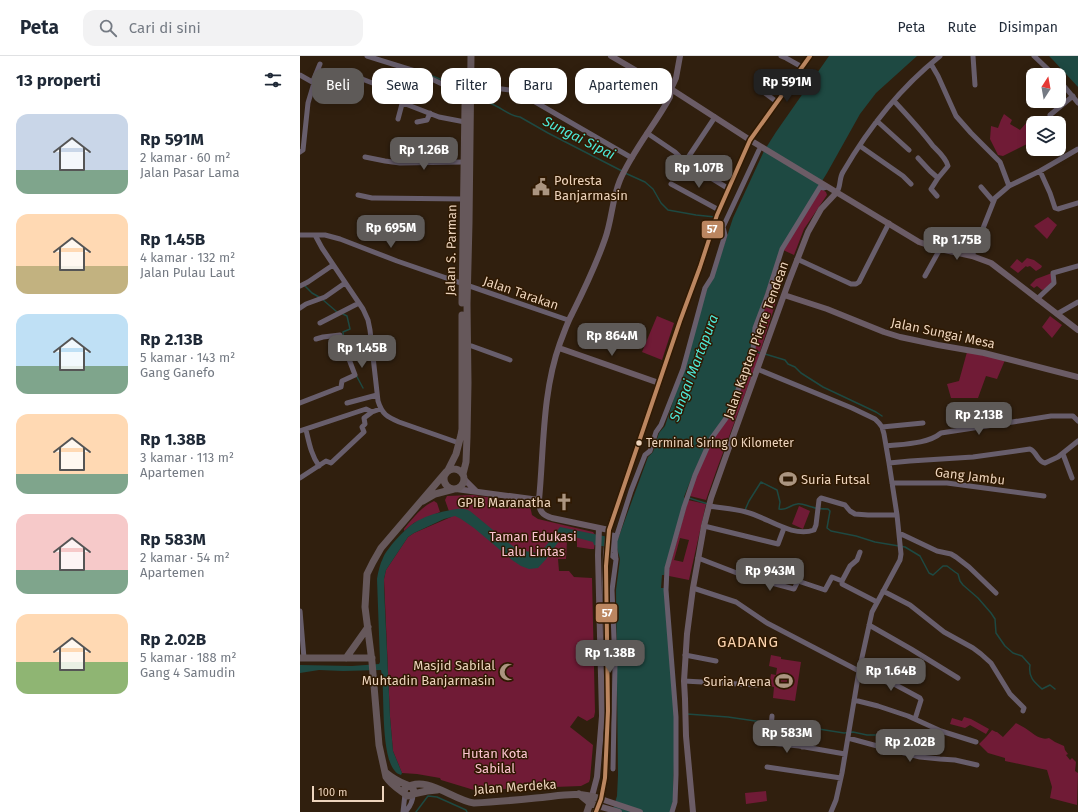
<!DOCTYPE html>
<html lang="id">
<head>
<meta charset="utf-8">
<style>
  :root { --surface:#fff; --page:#f2f2f3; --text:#1f2937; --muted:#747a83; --line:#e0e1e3; --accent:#5e5a58 }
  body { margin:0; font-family:"Fira Sans",sans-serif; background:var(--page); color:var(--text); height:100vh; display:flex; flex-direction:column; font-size:15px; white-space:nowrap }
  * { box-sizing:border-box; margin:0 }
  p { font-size:13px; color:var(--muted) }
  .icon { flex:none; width:22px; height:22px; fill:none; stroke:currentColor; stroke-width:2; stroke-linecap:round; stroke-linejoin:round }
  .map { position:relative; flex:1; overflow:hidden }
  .panel { display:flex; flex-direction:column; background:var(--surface); width:300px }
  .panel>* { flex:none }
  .hud { position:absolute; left:12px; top:12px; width:380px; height:36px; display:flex; gap:8px }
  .needle { width:26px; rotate:11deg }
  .fabs { position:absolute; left:726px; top:12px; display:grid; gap:8px }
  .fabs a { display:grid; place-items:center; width:40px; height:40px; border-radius:8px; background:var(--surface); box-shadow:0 2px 10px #0003; font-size:20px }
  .scale { position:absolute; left:12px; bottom:10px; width:72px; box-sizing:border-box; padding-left:4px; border:2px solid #edd4bd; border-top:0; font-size:11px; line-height:14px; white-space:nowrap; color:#edd4bd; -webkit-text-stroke:3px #2f1902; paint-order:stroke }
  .price { position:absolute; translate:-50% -34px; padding:0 9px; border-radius:8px; background:var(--accent); color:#fff; font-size:13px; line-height:26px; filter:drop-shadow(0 1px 2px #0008) }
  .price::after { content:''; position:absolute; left:50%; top:24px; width:12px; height:9px; margin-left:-6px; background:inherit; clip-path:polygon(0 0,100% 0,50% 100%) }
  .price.active { background:#222; color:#fff }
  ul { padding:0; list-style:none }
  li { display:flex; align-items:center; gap:12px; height:100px; padding:0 16px }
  li span { display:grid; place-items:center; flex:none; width:112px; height:80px; border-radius:12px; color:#555 }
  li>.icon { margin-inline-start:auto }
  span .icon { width:48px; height:48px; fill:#fffc; stroke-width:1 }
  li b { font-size:17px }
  h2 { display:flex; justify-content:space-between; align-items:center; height:48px; padding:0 16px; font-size:17px }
  .chip { padding:0 14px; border-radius:12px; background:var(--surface); box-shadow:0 2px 10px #0003; font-size:14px; line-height:36px }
  .chip.active { background:var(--accent); color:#fff }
  header { display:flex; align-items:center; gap:24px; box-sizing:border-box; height:56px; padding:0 20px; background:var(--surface); border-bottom:1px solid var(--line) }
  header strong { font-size:19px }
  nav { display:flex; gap:22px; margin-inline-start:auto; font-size:14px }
  .search { width:280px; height:36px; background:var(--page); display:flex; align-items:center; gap:10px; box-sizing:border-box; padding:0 14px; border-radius:12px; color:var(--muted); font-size:15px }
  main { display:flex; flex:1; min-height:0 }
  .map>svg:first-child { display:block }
  .green { fill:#701b36; fill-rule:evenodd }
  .water { fill:#1e4942 }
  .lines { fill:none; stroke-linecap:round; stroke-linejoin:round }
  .stream { stroke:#1e4942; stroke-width:1.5 }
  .minor { stroke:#685e6c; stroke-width:5 }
  .major { stroke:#6b5c66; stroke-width:6 }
  .highway { stroke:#66585b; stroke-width:7 }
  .bus-1-casing { stroke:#2f1902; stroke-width:7 }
  .bus-1 { stroke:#bb8660; stroke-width:4 }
  .bus-dot { fill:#edd4bd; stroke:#2f1902; stroke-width:1.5 }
  .labels { text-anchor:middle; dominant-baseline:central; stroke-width:3; stroke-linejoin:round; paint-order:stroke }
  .bus-label { font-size:12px; fill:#edd4bd; stroke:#2f1902; text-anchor:start }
  .poi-label { font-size:13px; fill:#edd4bd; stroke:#2f1902; text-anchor:end }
  .street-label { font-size:13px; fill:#edd4bd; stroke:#2f1902 }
  .park-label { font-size:13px; fill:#fbc3cf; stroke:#2f1902 }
  .water-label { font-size:14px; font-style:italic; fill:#4de9d8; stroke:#2f1902 }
  .quarter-label { font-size:15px; letter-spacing:1px; fill:#fbd3ae; stroke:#2f1902 }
  .line-badge { stroke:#2f1902; stroke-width:1.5 }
  .badge-label { font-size:11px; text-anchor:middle; font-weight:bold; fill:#fff }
</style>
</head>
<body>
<header>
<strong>Peta</strong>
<div class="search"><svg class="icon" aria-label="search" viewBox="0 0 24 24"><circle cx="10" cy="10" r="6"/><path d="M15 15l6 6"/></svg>Cari di sini</div>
<nav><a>Peta</a><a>Rute</a><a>Disimpan</a></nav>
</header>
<main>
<section class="panel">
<h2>13 properti<svg class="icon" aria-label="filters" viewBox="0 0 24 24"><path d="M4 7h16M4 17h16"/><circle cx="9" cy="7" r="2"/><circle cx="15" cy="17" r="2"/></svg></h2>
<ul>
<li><span style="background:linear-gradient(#c9d6e8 70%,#7fa58c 0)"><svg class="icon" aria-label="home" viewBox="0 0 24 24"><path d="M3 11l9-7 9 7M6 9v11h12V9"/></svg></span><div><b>Rp 591M</b><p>2 kamar · 60 m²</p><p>Jalan Pasar Lama</p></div></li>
<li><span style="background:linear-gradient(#ffd9b3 65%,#c2b280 0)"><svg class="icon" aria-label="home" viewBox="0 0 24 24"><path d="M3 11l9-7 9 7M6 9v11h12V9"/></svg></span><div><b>Rp 1.45B</b><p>4 kamar · 132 m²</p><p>Jalan Pulau Laut</p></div></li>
<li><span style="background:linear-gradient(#bfe0f5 65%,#7fa58c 0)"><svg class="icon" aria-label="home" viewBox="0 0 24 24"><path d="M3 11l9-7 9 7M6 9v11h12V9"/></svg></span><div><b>Rp 2.13B</b><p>5 kamar · 143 m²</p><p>Gang Ganefo</p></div></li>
<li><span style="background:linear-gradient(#ffd9b3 75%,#7fa58c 0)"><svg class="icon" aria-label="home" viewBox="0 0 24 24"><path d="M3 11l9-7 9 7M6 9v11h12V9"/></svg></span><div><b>Rp 1.38B</b><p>3 kamar · 113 m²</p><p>Apartemen</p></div></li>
<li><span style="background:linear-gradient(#f6c9c9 70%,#7fa58c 0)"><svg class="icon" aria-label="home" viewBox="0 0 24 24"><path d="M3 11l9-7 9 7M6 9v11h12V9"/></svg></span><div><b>Rp 583M</b><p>2 kamar · 54 m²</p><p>Apartemen</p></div></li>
<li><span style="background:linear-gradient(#ffd9b3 60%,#8fb573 0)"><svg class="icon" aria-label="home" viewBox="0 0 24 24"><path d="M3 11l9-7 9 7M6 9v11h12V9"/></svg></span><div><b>Rp 2.02B</b><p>5 kamar · 188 m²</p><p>Gang 4 Samudin</p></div></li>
</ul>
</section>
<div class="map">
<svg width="778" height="756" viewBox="0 0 778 756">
  <rect width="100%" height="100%" fill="#301f0e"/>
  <path class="green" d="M704,58L712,64L710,68L720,74L728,65L730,66L738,62L743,67H733V85L703,100L698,99L690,83L691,70L698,72L701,64Z
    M520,132L526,136L527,139L504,173L494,199L483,194Z
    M748,161L757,169L747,183L734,170Z
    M727,202L734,204L742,210L741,212L736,215L730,210L727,211L726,210L718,217L710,211L717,203L722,207Z
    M752,217V226L748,232L742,234L737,230L734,232L730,229L736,223Z
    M473,224L482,227L460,296L455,294L457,272Z
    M357,260L374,267L362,304L342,296Z
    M750,260L762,269L752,282L742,271Z
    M453,296L460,298L418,410L406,444L390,440L394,423L413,383L431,358Z
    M667,296L705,304L697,323L686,320L678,342H651L647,328L659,325Z
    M173,439L226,447L230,450L232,459L238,463L293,476L296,480L294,493H290L277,491V486L267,485L266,503H258L259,515H269L274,521L292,522L295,656L294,661L287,665L278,660L270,671L293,689L290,723L289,726L281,730L174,734L141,724L140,722L117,718L102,717L93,695L90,661L84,523L86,514L108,481L114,477L151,461L145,444L147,440Z
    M388,444L406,448L389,524L369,520V513ZM380,482L389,484L383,506L374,504Z
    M134,445L137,447L140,456L114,467L104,475V473C113,462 121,451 134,445Z
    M499,450L510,455L503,473L492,468Z
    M471,599L481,601V603L501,606L495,645L473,642L474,631L469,630L471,618L476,619L477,612L469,610Z
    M664,661L671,663L689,673L686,678L670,669L665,672L650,668L652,662L662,665Z
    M716,667C719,669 722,670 725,672C733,677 740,685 749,682L755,686L764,690L765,694L768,698L766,699L770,704L772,702L776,706L775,715L778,717L777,749L750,742L752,731L747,714L705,705V702L688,697L679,688L686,681L692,674L696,676H697L703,681Z
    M466,735L467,745L446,748L445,737Z"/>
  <path class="water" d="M529,0H617L576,37L560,58L527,117L481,192L455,268L450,294L434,339L426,358L393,418L384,441L385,443L364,519H362L361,532H364L375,667L373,745L370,756H312L317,740L318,719L316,534L320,503L317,492L294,489L293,486L267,479L264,480L261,482L247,502L238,512L229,513L221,510L212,504L174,472L161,463L155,460L144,463L114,477L108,481L86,514L84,523V531L90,661L93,695L102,717L101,719C78,713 86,634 81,614L43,615L19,614L0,617V609L52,610L79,608L80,606L77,523C78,516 80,508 83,502C87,492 105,473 114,467C123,461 136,457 146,455C155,453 163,451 170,455L215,492L225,495L237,497L242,495L260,471L318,483L348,401L353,396L359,377L365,370L378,330L407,233L413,223L433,162L464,95L476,76Z
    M749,0H778V31L753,4Z"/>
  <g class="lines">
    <path class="stream" d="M127,18L160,31
      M174,40C181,44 189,46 196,50C204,54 210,60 220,61L248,77L322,115
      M325,117L345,126L353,133L361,147L368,154L396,159L415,161
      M479,210L486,213
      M5,230L12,237L19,241
      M22,243L37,256
      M43,258L47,260L50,273L43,276L44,283
      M453,295L461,297
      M465,298L485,304L488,308L495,311L501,317L523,331L576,356L582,360
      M56,319L63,332
      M389,442L408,448
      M445,454L449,445L461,426L477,434L480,446L479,453C487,455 489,449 497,448C502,447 507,450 512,451C517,453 523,453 528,453L530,455L527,472L531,475L556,480L575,486L605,491L620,500L629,517L633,519L643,510H647L655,516L658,518L660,525L663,529L678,542L691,557L695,563L696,577L705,590L713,597L722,600L730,609C728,621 734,626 742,633L750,629L755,633
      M387,658L428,661L475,668H486
      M490,668L502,671
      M506,671L544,677L553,676L567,679H576L593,682
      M116,756L128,740L137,741L166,754L167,756"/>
    <path class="minor" d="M67,0L115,15L165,39
      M481,0L486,2L502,11
      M673,0L675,29
      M734,0L754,19
      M631,8L638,20L656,60L671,77L700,106L709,130
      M18,14L41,22
      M0,19L14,27L35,33H37L42,18L44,16L75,28
      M759,24L778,47
      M13,25L20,8
      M170,29L210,34L218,36L332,102
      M458,32L477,46
      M594,45C608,60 621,74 633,90C638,95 646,102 648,110L638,122L630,115L618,102
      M750,59L773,40
      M98,63L102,48L103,47L139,61L165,66
      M577,65L609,94
      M117,66L127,64L130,57
      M347,77L375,96L385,106L429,133
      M450,84L510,0
      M560,90L603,120L611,128
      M0,96L3,94L8,47L14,27
      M65,101L85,105L100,107L164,106
      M385,106L415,61
      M740,115L750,137L755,152L758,153L778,147
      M371,128L419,154
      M681,131L693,145
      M537,136C541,130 539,122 543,116C568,73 601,31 640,0
      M58,139L72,142H75L164,143
      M637,140L631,133L638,122
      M0,179H25L40,183L97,205L268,264
      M15,179L22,192L63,253L68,264L70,274L78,345C82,358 87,361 99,366L159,387
      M672,200L695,142L709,130L740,115L778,93
      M497,203L551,228H556L559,226L589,167
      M625,220L640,193
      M0,230L8,226L33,209
      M737,243L754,227L753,217L778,210
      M0,252L6,248L25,241L45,227
      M757,258L778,246
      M20,267L59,247
      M168,287L169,289L210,304
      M457,313L552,352L575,363L579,367L582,371L584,378L589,407L597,459L601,498L600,504L572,556L559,615L542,717L536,744L531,756
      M0,347L41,331L42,325L55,319L44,290L40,279L23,281L16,283
      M47,347L77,339
      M582,371L623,367
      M6,374C9,386 11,399 19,410
      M0,375L66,353L72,356L80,353
      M586,390C603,388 628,388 641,377L751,360H773L778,365
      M763,398L772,422
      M589,407L610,405L673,401L730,393C737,396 737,405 745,407L758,401L778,385
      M0,422L26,405L31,407L64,376L62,371L65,368L64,362L72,356
      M592,427H647L744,440
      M409,450C421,452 434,453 446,456C467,461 492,482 514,474L516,469L519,444L521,442L545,449L550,455L555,458L568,459H597
      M404,470L478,488L484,472
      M599,477L637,495L651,498L656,501L669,511L696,537
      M313,479L311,483L310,498L316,503
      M560,496L557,504L550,510L542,525V528L577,546
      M398,502L442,519L494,533L498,525L525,534L532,521L542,525
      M393,532L436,546L467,567L559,615
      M583,535L610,549L644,576L673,592L681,598L691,607L710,638L724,652L723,655
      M0,555L4,602
      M569,569L611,593L658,622
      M385,599L416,605
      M559,618L594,628L620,642L621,644L615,663
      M384,625L457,629
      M554,644L578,650L608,660L641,675L676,686
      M472,660L470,687L499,690L545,698
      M548,682L581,691L620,701L640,703L655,704L677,709
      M486,689L488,668
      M502,691L504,671
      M467,711L541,722
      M313,713L315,608L312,534L316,504L315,493V485L331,435L345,399L350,395L356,376L361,369L383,313L405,232L412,221L425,179L423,171L459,94
      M103,756L105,738
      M105,756C110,751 113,745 113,738
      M372,756L375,746L376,719V661L366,534L367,512L384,451L395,419L411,383L429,358L453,294L455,272L467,240L482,193L520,131L524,132L527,131"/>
    <path class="major" d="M311,0L361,29L371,33L450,84L619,186L640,193L672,200L691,207L778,274
      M484,239L527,253L584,276L600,281L638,289L684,297L778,321
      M259,292L359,327
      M164,423L176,435
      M156,433L239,444
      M309,474L252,462C242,459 239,455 239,444C244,392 242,337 260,287C264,277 267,267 272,258C284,234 296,209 305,183C312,164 312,143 320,124C333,94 355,69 370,41L371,33L376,22L380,0
      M292,740L297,721L302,660L298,499L299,472
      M298,750L319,756
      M340,756L301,743L305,722L308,655L305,526L306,497L309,474L380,265L400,211L417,159L450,84
      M393,756L386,680L385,643L384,625L387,578L393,532L404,470L411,442L422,411L489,225L508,176L521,153L537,136"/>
    <path class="highway" d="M162,247L165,49
      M144 423a10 10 0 1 1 20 0a10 10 0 1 1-20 0Z
      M148,414L156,398L161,379L162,373V259
      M163,418L166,406L167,381L168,327L167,248L169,167L171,0
      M123,445L135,438L154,433
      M0,602H72
      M46,602L68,571
      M85,716C91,721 97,725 105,728C108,730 112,730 113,733C115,736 113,737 112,739L107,740L104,737L105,732C127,718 152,744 174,747C195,746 216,744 236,742C260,740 277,735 301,743L296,756
      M105,738C98,733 91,729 86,721L79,689L72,606L65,551L67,518L73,506L81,492L146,416
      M113,738L127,735L137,734
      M279,738L290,747L298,750
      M287,756L291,744"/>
    <g class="bus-1-casing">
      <path id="bus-1" d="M296,756L301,743L305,722L308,655L306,510L309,474L380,265L400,211L417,159L450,84L510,0"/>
    </g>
    <use href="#bus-1" class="bus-1"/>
  </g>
  <defs>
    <g id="civic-bare" transform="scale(1.38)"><path d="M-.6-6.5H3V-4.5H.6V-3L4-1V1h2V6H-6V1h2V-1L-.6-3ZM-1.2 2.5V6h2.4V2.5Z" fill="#ab9580" stroke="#2f1902" stroke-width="2.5" paint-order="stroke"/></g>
    <g id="stadium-bare" transform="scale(1.38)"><path d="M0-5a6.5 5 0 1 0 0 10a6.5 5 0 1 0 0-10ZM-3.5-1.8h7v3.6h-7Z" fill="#ab9580" stroke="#2f1902" stroke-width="2.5" paint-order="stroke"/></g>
    <g id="church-bare" transform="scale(1.38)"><path d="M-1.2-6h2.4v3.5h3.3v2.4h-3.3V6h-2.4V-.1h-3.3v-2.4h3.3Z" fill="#ab9580" stroke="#2f1902" stroke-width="2.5" paint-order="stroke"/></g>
    <g id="mosque-bare" transform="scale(1.38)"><path d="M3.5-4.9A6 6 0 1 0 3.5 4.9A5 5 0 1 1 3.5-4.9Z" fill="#ab9580" stroke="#2f1902" stroke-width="2.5" paint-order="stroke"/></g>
  </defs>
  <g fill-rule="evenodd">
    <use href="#civic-bare" x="241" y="131"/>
    <use href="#stadium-bare" x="488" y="423"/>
    <use href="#church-bare" x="264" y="446"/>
    <use href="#mosque-bare" x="208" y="616"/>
    <use href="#stadium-bare" x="484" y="625"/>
  </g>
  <circle class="bus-dot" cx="339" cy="387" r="3.5"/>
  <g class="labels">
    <g class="bus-label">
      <text x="346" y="387">Terminal Siring 0 Kilometer</text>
    </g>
    <g class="poi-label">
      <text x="254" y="124" text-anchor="start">Polresta<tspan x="254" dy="15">Banjarmasin</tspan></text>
      <text x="501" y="423" text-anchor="start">Suria Futsal</text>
      <text x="251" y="446">GPIB Maranatha</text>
      <text x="195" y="609">Masjid Sabilal<tspan x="195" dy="15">Muhtadin Banjarmasin</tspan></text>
      <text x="471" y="625">Suria Arena</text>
    </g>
    <g class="street-label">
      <text transform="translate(151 194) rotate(-89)">Jalan S. Parman</text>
      <text transform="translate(221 237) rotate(19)">Jalan Tarakan</text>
      <text transform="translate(643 277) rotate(12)">Jalan Sungai Mesa</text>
      <text transform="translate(456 284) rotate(-70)">Jalan Kapten Pierre Tendean</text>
      <text transform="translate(670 420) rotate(7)">Gang Jambu</text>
      <text transform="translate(215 731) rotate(-4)">Jalan Merdeka</text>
    </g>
    <g class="park-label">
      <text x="233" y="480">Taman Edukasi<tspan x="233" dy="15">Lalu Lintas</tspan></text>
      <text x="195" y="697">Hutan Kota<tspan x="195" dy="15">Sabilal</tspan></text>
    </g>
    <g class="water-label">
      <text transform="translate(279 82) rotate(27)">Sungai Sipai</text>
      <text transform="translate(394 312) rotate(-69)">Sungai Martapura</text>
    </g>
    <g class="quarter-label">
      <text x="448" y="586">GADANG</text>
    </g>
  </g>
  <g class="line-badge">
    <rect x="401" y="164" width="23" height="19" rx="4" fill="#bb8660"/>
    <rect x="295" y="547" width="23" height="20" rx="4" fill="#bb8660"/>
  </g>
  <g class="badge-label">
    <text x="412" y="177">57</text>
    <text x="307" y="561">57</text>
  </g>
</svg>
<div class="fabs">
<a><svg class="needle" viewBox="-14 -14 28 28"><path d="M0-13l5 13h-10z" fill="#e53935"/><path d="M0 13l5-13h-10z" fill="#747a83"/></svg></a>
<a><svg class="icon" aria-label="layers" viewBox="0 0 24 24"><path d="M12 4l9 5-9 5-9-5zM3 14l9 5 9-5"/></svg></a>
</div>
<div class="scale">100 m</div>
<b class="price active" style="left:487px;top:47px">Rp 591M</b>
<b class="price" style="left:124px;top:115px">Rp 1.26B</b>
<b class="price" style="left:399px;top:133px">Rp 1.07B</b>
<b class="price" style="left:91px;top:193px">Rp 695M</b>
<b class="price" style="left:657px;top:205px">Rp 1.75B</b>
<b class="price" style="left:312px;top:301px">Rp 864M</b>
<b class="price" style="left:62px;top:313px">Rp 1.45B</b>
<b class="price" style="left:679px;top:380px">Rp 2.13B</b>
<b class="price" style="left:470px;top:536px">Rp 943M</b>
<b class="price" style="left:310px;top:618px">Rp 1.38B</b>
<b class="price" style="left:591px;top:636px">Rp 1.64B</b>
<b class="price" style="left:487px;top:698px">Rp 583M</b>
<b class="price" style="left:610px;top:707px">Rp 2.02B</b>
<div class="hud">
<a class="chip active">Beli</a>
<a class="chip">Sewa</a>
<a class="chip">Filter</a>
<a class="chip">Baru</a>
<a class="chip">Apartemen</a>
</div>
</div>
</main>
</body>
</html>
